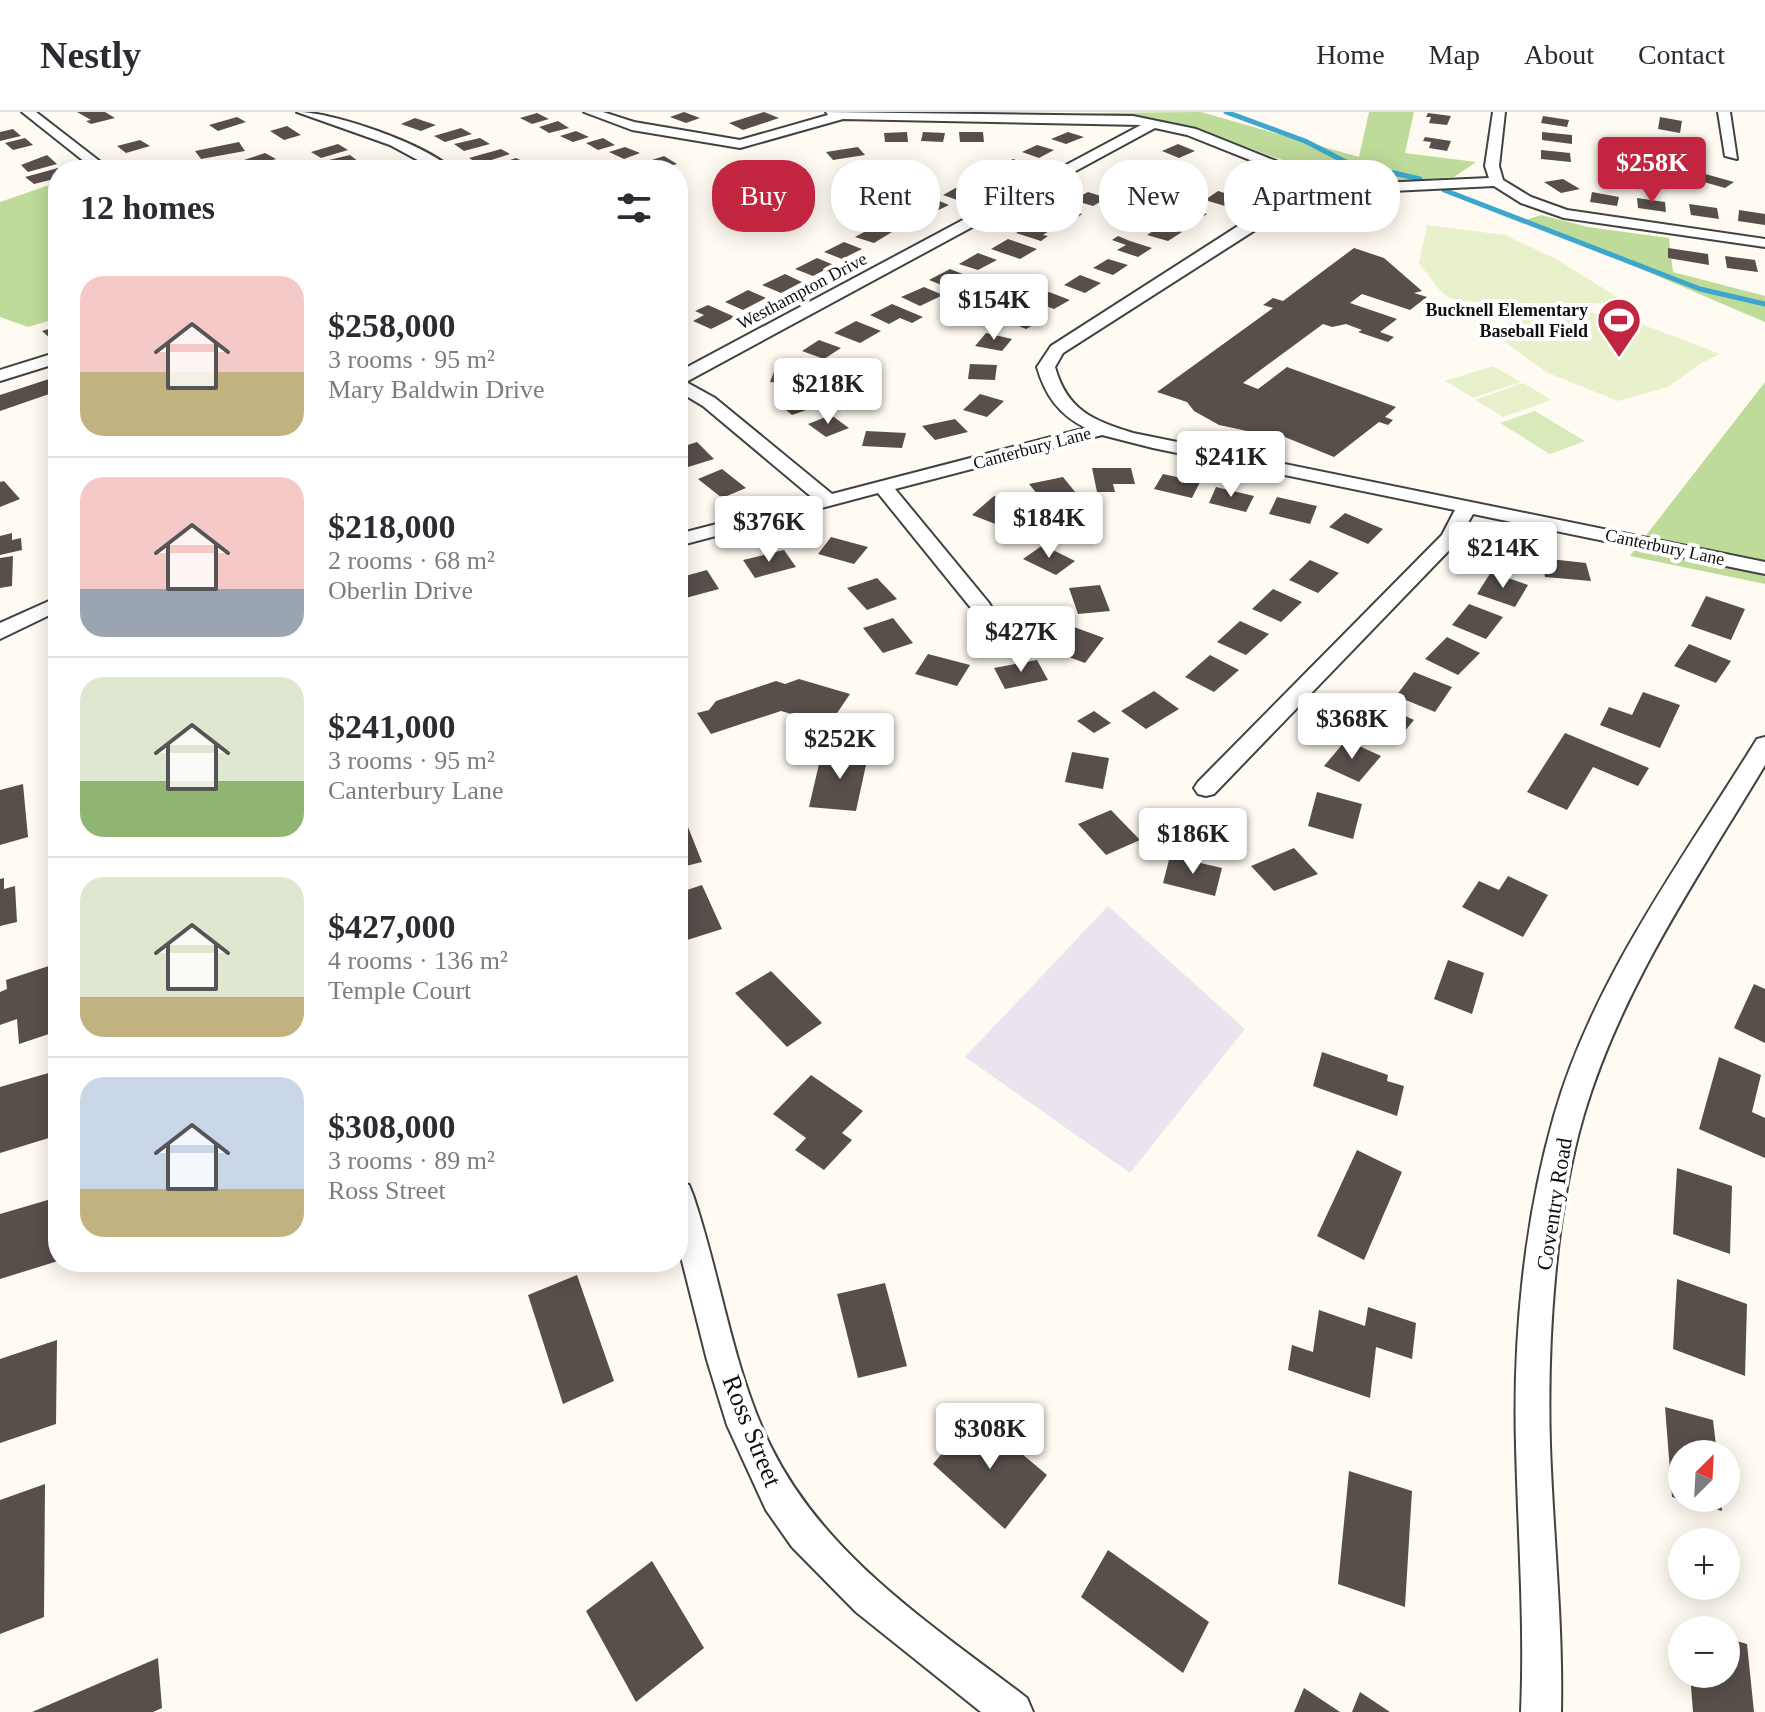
<!DOCTYPE html>
<html lang="en">
<head>
<meta charset="utf-8">
<style>
  :root { --surface:#fff; --page:#f7f7f7; --text:#2b2b33; --muted:#7c7c81; --line:#e1e1e2; --accent:#c12540 }
  body { margin:0; font-family:"Times New Roman",serif; background:var(--page); color:var(--text); height:100vh; display:flex; flex-direction:column; font-size:30px; white-space:nowrap }
  * { box-sizing:border-box; margin:0 }
  p { font-size:26px; color:var(--muted) }
  .icon { flex:none; width:44px; height:44px; fill:none; stroke:currentColor; stroke-width:2; stroke-linecap:round; stroke-linejoin:round }
  .map { position:relative; flex:1; overflow:hidden }
  .side { position:absolute; left:48px; top:48px; width:640px; height:1112px; display:flex; flex-direction:column; background:var(--surface); border-radius:32px; box-shadow:0 4px 20px #0003 }
  .side>* { flex:none }
  .hud { position:absolute; left:712px; top:48px; width:760px; height:72px; display:flex; gap:16px }
  .needle { width:52px; rotate:24deg }
  .buttons { position:absolute; left:1668px; top:1328px; display:grid; gap:16px }
  .buttons a { display:grid; place-items:center; width:72px; height:72px; border-radius:50%; background:var(--surface); box-shadow:0 4px 20px #0003; font-size:40px }
  .price { position:absolute; translate:-50% -68px; padding:0 18px; border-radius:8px; background:#fff; color:#222; font-size:26px; line-height:52px; filter:drop-shadow(0 2px 4px #0008) }
  .price::after { content:''; position:absolute; left:50%; top:48px; width:24px; height:18px; margin-left:-12px; background:inherit; clip-path:polygon(0 0,100% 0,50% 100%) }
  .price.active { background:var(--accent); color:#fff }
  ul { padding:0; list-style:none }
  li { display:flex; align-items:center; gap:24px; height:200px; padding:0 32px }
  li+li { border-top:2px solid var(--line) }
  li span { display:grid; place-items:center; flex:none; width:224px; height:160px; border-radius:24px; color:#555 }
  li>.icon { margin-inline-start:auto }
  span .icon { width:96px; height:96px; fill:#fffc; stroke-width:1 }
  li b { font-size:34px }
  h2 { display:flex; justify-content:space-between; align-items:center; height:96px; padding:0 32px; font-size:34px }
  .chip { padding:0 28px; border-radius:32px; background:var(--surface); box-shadow:0 4px 20px #0003; font-size:28px; line-height:72px }
  .chip.active { background:var(--accent); color:#fff }
  header { display:flex; align-items:center; gap:48px; box-sizing:border-box; height:112px; padding:0 40px; background:var(--surface); border-bottom:2px solid var(--line) }
  header strong { font-size:38px }
  nav { display:flex; gap:44px; margin-inline-start:auto; font-size:28px }
  .map>svg:first-child { display:block }
  .industrial { fill:#ebe4ee }
  .green { fill:#d9eaba }
  .forest { fill:#bfdb99 }
  .pitch { fill:#e9f1cc }
  .lines { fill:none; stroke-linecap:round; stroke-linejoin:round }
  .stream { stroke:#3ca6cf; stroke-width:5 }
  .building { fill:#584f4b }
  .minor-casing { stroke:#424242; stroke-width:4 }
  .minor { fill:#fff; fill-rule:evenodd }
  .labels { text-anchor:middle; dominant-baseline:central; stroke-width:8; stroke-linejoin:round; paint-order:stroke }
  .far-street-label { font-size:18px; fill:#0f0f0f; stroke:#fff }
  .far-poi-label { font-size:18px; font-weight:bold; fill:#0f0f0f; stroke:#fff; text-anchor:end }
  .street-label { font-size:22px; fill:#0f0f0f; stroke:#fff }
  .near-street-label { font-size:26px; fill:#0f0f0f; stroke:#fff }
</style>
</head>
<body>
<header>
<strong>Nestly</strong>
<nav><a>Home</a><a>Map</a><a>About</a><a>Contact</a></nav>
</header>
<div class="map">
<svg width="1765" height="1600" viewBox="0 0 1765 1600">
  <rect width="100%" height="100%" fill="#fffbf2"/>
  <path class="industrial" d="M1108,794L1245,917L1130,1061L965,945Z"/>
  <path class="green" d="M1535,299L1585,329L1550,342L1500,311Z"/>
  <path class="forest" d="M1201,0L1359,45L1369,0H1414L1405,41L1476,50L1454,65L1386,70L1335,67L1191,15L1137,3L1087,1Z
    M58,70V206L28,215L0,205V90Z
    M1541,103L1588,115L1669,126L1673,160L1765,184V210L1526,108Z
    M1765,270V472L1630,444Z"/>
  <path class="pitch" d="M1427,113L1505,123L1558,148L1627,191L1492,193L1491,190C1443,190 1447,188 1419,151Z
    M1587,200L1636,210L1720,242L1700,252L1668,275L1618,289L1548,261L1487,217L1532,206Z
    M1493,254L1521,270L1473,286L1445,269Z
    M1523,271L1552,288L1503,305L1475,288Z"/>
  <g class="lines">
    <path class="stream" d="M1226,0L1305,29L1346,50L1420,67
      M1444,78L1700,177L1765,192"/>
  </g>
  <path class="building" d="M77,0H105L115,6L91,12L86,9L91,8Z
    M684,0L700,6L686,11L670,5Z
    M764,0L779,6L743,18L729,11Z
    M537,1L549,7L532,12L520,6Z
    M1428,1L1451,4L1447,13L1429,11L1431,5H1426Z
    M1543,4L1569,8L1567,15L1541,11Z
    M237,5L246,10L218,19L209,13Z
    M1660,5L1682,9L1680,21L1658,17Z
    M415,6L436,13L421,19L401,12Z
    M558,9L569,16L549,21L539,15Z
    M287,14L301,23L284,28L270,19Z
    M461,16L472,22L445,30L434,24Z
    M13,17L21,24L0,29V20Z
    M576,19L589,25L573,30L560,24Z
    M907,20L908,30H885L884,21Z
    M923,20L945,21L943,30L921,29Z
    M959,20H983L984,30H960Z
    M1068,20L1084,25L1066,32L1051,27Z
    M1542,20L1572,23V32L1542,28Z
    M1425,25L1451,29L1447,39L1429,36L1431,30L1423,29Z
    M25,26L33,33L13,38L5,31Z
    M480,26L490,32L464,39L454,32Z
    M603,26L615,33L598,38L586,31Z
    M140,28L150,34L126,41L117,34Z
    M239,30L245,39L201,47L195,39Z
    M1646,30L1668,33L1666,45L1644,42Z
    M338,32L348,38L321,46L311,40Z
    M1178,32L1195,39L1179,46L1162,39Z
    M1037,33L1054,38L1039,46L1022,40Z
    M625,35L640,41L624,47L609,40Z
    M858,35L865,43L833,48L826,40Z
    M501,37L510,42L479,52L469,46Z
    M1541,38L1570,41L1571,50L1541,47Z
    M265,41L276,47L249,56L238,50Z
    M47,43L57,52L28,60L21,53Z
    M350,43L359,50L339,55L329,48Z
    M664,44L677,52L660,57L646,50Z
    M516,46L528,52L511,58H482Z
    M1013,47L1030,53L1016,60L999,54Z
    M1144,48L1163,54L1149,61L1130,55Z
    M175,50L176,58H141V55Z
    M373,50L383,56L347,58V57Z
    M58,56V66L34,72L25,65Z
    M1691,58L1734,70L1725,76L1683,64Z
    M987,60L1003,67L986,74L970,68Z
    M1243,62L1263,67L1253,75L1233,70Z
    M1119,65L1141,72L1128,79L1106,72Z
    M1563,67L1580,77L1561,81L1544,70Z
    M795,68L811,74L792,83L776,76Z
    M961,73L978,79L960,89L943,83Z
    M1218,79L1238,85L1225,94L1205,88Z
    M1088,80L1107,86L1093,94L1073,88Z
    M1592,80L1619,85L1617,94L1590,90Z
    M932,86L949,93L930,102L913,95Z
    M1637,86L1665,90L1666,100L1638,96Z
    M1689,92L1717,96L1719,107L1691,103Z
    M1187,95L1207,102L1194,110L1173,104Z
    M1061,96L1082,102L1067,113L1046,106Z
    M1739,98L1765,102V113L1738,109Z
    M905,101L923,107L905,117L887,111Z
    M1032,111L1052,117L1043,123L1048,124L1041,129L1016,121Z
    M1162,113L1182,120L1168,129L1147,123Z
    M873,115L892,120L874,131L855,125Z
    M1118,124L1130,129L1152,136L1138,145L1117,138L1126,133L1112,128Z
    M1008,127L1037,137L1020,147L991,137Z
    M844,130L862,137L842,147L824,140Z
    M1354,136L1384,146L1422,179L1414,181L1427,185L1410,198L1362,182L1350,191L1397,207L1380,220L1394,225L1388,230L1358,220L1362,218L1346,212L1332,215L1323,212L1243,271L1258,277L1287,255L1396,295L1385,305L1393,308L1388,313L1379,310L1334,345L1270,319L1266,323L1219,313L1194,299L1187,290L1157,280L1273,196L1263,193L1273,186L1283,189Z
    M1668,136L1708,142L1709,153L1668,146Z
    M978,141L997,148L978,158L959,152Z
    M1725,144L1755,148L1758,160L1727,156Z
    M817,146L834,153L813,164L795,157Z
    M1108,147L1128,153L1113,163L1093,156Z
    M950,157L970,165L949,176L929,168Z
    M785,162L802,170L781,181L762,173Z
    M1080,163L1101,171L1085,181L1064,173Z
    M924,175L943,183L920,194L901,185Z
    M748,178L766,186L743,198L725,190Z
    M1049,180L1070,188L1054,197L1033,189Z
    M892,192L923,205L912,211L900,206L889,212L870,203Z
    M708,193L735,205L711,217L693,209L704,203L695,199Z
    M1023,199L1044,207L1026,217L1005,208Z
    M856,209L881,219L860,231L834,221Z
    M58,214V228L53,229L42,219Z
    M986,221L1012,227L1002,239L975,234Z
    M819,228L841,236L824,247L802,239Z
    M777,252L811,255L809,263L802,262L798,272L770,270Z
    M970,252L997,253L995,268L968,267Z
    M49,267L58,279L0,299V283Z
    M798,281L815,295L792,303L775,289Z
    M980,282L1004,289L987,305L963,298Z
    M831,303L849,316L826,325L808,312Z
    M955,307L968,320L935,328L922,314Z
    M866,319L906,321L902,336L862,334Z
    M697,330L714,347L688,355L678,345V336Z
    M1092,356H1131L1135,372H1113L1115,380H1097Z
    M722,357L746,376L722,386L698,367Z
    M1163,362L1200,370L1192,386L1154,377Z
    M1063,365L1076,381L1053,386L1058,392L1047,394L1029,372Z
    M4,369L20,387L0,395V370Z
    M1216,375L1254,384L1246,400L1209,391Z
    M994,384L1020,393L998,413L972,403Z
    M1277,385L1317,394L1310,412L1269,402Z
    M1345,401L1383,417L1368,432L1329,415Z
    M12,421V428L21,426L22,438L0,443V424Z
    M831,425L868,435L854,452L818,442Z
    M1043,433L1075,449L1056,463L1023,447Z
    M784,438L796,455L755,466L743,448Z
    M13,444L12,474L0,476V446Z
    M1541,446L1586,451L1591,469L1545,465Z
    M1310,448L1339,461L1318,481L1289,468Z
    M707,458L719,477L678,488V466Z
    M1491,460L1528,473L1515,495L1477,482Z
    M877,466L897,487L867,498L847,476Z
    M1100,473L1110,499L1078,502L1069,476Z
    M1273,477L1302,490L1281,510L1252,497Z
    M1706,484L1745,497L1731,528L1691,514Z
    M1469,492L1503,505L1486,527L1452,513Z
    M893,506L913,531L883,541L863,516Z
    M1240,509L1269,522L1246,543L1217,530Z
    M1074,515L1104,526L1085,551L1055,540Z
    M1447,525L1480,541L1458,563L1425,547Z
    M1689,532L1731,549L1716,571L1674,554Z
    M928,542L970,553L957,574L915,562Z
    M1210,543L1239,558L1214,580L1185,565Z
    M1037,548L1048,568L1005,577L994,556Z
    M1414,560L1452,575L1435,600L1396,584Z
    M799,567L850,582L829,613L781,599L711,622L697,601L709,598L716,589L776,569L785,572Z
    M1154,579L1179,597L1146,617L1121,599Z
    M1643,580L1680,593L1660,636L1600,613L1609,595L1632,603Z
    M1379,592L1414,608L1393,633L1358,617Z
    M1094,599L1111,611L1094,621L1077,609Z
    M1565,621L1649,656L1638,674L1593,655L1567,698L1527,680Z
    M1346,628L1381,644L1359,670L1324,654Z
    M835,636L869,639L856,699L809,695L819,652L831,653Z
    M1072,640L1109,646L1103,677L1065,670Z
    M23,672L28,725L0,733V678Z
    M1317,680L1362,692L1353,727L1308,714Z
    M678,690L702,750L678,756Z
    M1111,698L1140,728L1106,743L1078,712Z
    M1294,736L1318,762L1274,779L1251,754Z
    M1170,744L1222,756L1215,784L1163,771Z
    M1508,764L1548,783L1523,825L1462,795L1479,769L1499,778Z
    M4,766V777L15,774L17,810L0,814V767Z
    M702,773L722,817L684,829L678,815V781Z
    M1448,848L1484,861L1472,902L1434,887Z
    M58,851V919L19,932L17,907L0,913V880L7,877L6,868Z
    M771,859L822,911L787,935L735,881Z
    M1754,872L1765,877V931L1734,916Z
    M1322,940L1388,963L1387,969L1404,974L1397,1004L1313,974Z
    M1719,945L1761,963L1752,1000L1765,1006V1046L1699,1017Z
    M52,960V1025L0,1041V975Z
    M811,963L863,999L842,1021L852,1028L824,1058L795,1038L806,1026L773,1002Z
    M1357,1038L1402,1060L1364,1148L1317,1124Z
    M1677,1056L1732,1074L1730,1142L1673,1122Z
    M58,1085V1149L0,1167V1102Z
    M460,1150H488L462,1160Z
    M577,1163L614,1269L563,1292L528,1183Z
    M1677,1167L1747,1192L1745,1264L1673,1237Z
    M885,1171L907,1254L858,1266L837,1182Z
    M1368,1195L1416,1211L1412,1247L1376,1235L1370,1286L1288,1258L1292,1233L1313,1240L1319,1198L1365,1214Z
    M57,1228L56,1312L0,1331V1247Z
    M1665,1295L1713,1308L1717,1342H1682V1386H1721L1722,1399L1672,1385Z
    M975,1302L1047,1363L1005,1417L933,1352Z
    M1349,1359L1412,1379L1405,1495L1338,1472Z
    M45,1372L44,1505L0,1522V1388Z
    M1108,1438L1209,1510L1183,1561L1081,1485Z
    M652,1449L704,1536L636,1590L586,1499Z
    M1726,1526L1747,1532L1754,1600H1693L1690,1562H1726Z
    M158,1546L162,1596L153,1600H32Z
    M1304,1576L1340,1600H1294Z
    M1360,1580L1390,1600H1352Z"/>
  <g class="lines">
    <g class="minor-casing">
      <path id="minor" d="M22,0H36L111,58H95Z
        M297,0C334,0 425,32 453,58H436L390,33Z
        M584,0H603L634,10L740,28L828,3L826,0L1133,4L1196,17L1336,73L1489,66L1485,54L1493,0H1505L1499,54L1503,68L1531,85L1567,98L1765,127V135L1564,106L1521,91L1494,74L1310,83L1063,241L1055,255C1067,298 1092,308 1133,321L1765,450V462L1473,402L1457,430L1214,682L1206,684L1198,682L1194,676L1198,670L1442,423L1455,398L1153,336L1102,323L895,377L989,491L992,496L989,501H975L878,381L678,434V422L814,387L703,294L678,279V260L1141,13L843,7L740,36L632,18ZM1155,16L1187,23L1315,74L1291,80L1051,234L1037,255C1045,283 1059,303 1086,316L832,382L715,286L686,270Z
        M1718,0H1730L1737,47L1725,44Z
        M58,240V251L0,269V258Z
        M58,485V499L0,527V511Z
        M1765,625V653C1698,765 1622,875 1584,1002C1555,1101 1547,1230 1550,1333C1553,1422 1563,1511 1561,1600H1521C1525,1511 1518,1423 1516,1334C1513,1225 1524,1109 1554,1004C1593,867 1683,747 1757,627Z
        M678,1069L689,1073L693,1083C721,1165 732,1255 770,1333C824,1444 932,1513 1027,1586L1033,1600H981L856,1500L792,1435L766,1398L727,1313L707,1248L678,1133Z"/>
    </g>
    <use href="#minor" class="minor"/>
  </g>
  <defs>
    <g id="stadium-pin" transform="scale(2.3)"><path d="M0 17L-7.5 6A9.5 9.5 0 1 1 7.5 6Z" fill="#c12540" stroke="#fff"/><path d="M0-5a6.5 5 0 1 0 0 10a6.5 5 0 1 0 0-10ZM-3.5-1.8h7v3.6h-7Z" fill="#fff"/></g>
  </defs>
  <g fill-rule="evenodd">
    <use href="#stadium-pin" x="1619" y="208"/>
  </g>
  <g class="labels">
    <g class="far-street-label">
      <text transform="translate(802 179) rotate(-28)">Westhampton Drive</text>
      <text transform="translate(1032 336) rotate(-15)">Canterbury Lane</text>
      <text transform="translate(1665 435) rotate(12)">Canterbury Lane</text>
    </g>
    <g class="far-poi-label">
      <text x="1588" y="198">Bucknell Elementary<tspan x="1588" dy="21">Baseball Field</tspan></text>
    </g>
    <g class="street-label">
      <text transform="translate(1554 1092) rotate(-81)">Coventry Road</text>
    </g>
    <g class="near-street-label">
      <text transform="translate(752 1319) rotate(68)">Ross Street</text>
    </g>
  </g>
</svg>
<div class="buttons">
<a><svg class="needle" viewBox="-14 -14 28 28"><path d="M0-13l5 13h-10z" fill="#e53935"/><path d="M0 13l5-13h-10z" fill="#7c7c81"/></svg></a>
<a>+</a>
<a>−</a>
</div>
<b class="price active" style="left:1652px;top:93px">$258K</b>
<b class="price" style="left:994px;top:230px">$154K</b>
<b class="price" style="left:828px;top:314px">$218K</b>
<b class="price" style="left:1231px;top:387px">$241K</b>
<b class="price" style="left:1049px;top:448px">$184K</b>
<b class="price" style="left:769px;top:452px">$376K</b>
<b class="price" style="left:1503px;top:478px">$214K</b>
<b class="price" style="left:1021px;top:562px">$427K</b>
<b class="price" style="left:1352px;top:649px">$368K</b>
<b class="price" style="left:840px;top:669px">$252K</b>
<b class="price" style="left:1193px;top:764px">$186K</b>
<b class="price" style="left:990px;top:1359px">$308K</b>
<div class="hud">
<a class="chip active">Buy</a>
<a class="chip">Rent</a>
<a class="chip">Filters</a>
<a class="chip">New</a>
<a class="chip">Apartment</a>
</div>
<section class="side">
<h2>12 homes<svg class="icon" aria-label="filters" viewBox="0 0 24 24"><path d="M4 7h16M4 17h16"/><circle cx="9" cy="7" r="2"/><circle cx="15" cy="17" r="2"/></svg></h2>
<ul>
<li><span style="background:linear-gradient(#f6c9c9 60%,#c2b280 0)"><svg class="icon" aria-label="home" viewBox="0 0 24 24"><path d="M3 11l9-7 9 7M6 9v11h12V9"/></svg></span><div><b>$258,000</b><p>3 rooms · 95 m²</p><p>Mary Baldwin Drive</p></div></li>
<li><span style="background:linear-gradient(#f6c9c9 70%,#9aa5b1 0)"><svg class="icon" aria-label="home" viewBox="0 0 24 24"><path d="M3 11l9-7 9 7M6 9v11h12V9"/></svg></span><div><b>$218,000</b><p>2 rooms · 68 m²</p><p>Oberlin Drive</p></div></li>
<li><span style="background:linear-gradient(#dfe7d0 65%,#8fb573 0)"><svg class="icon" aria-label="home" viewBox="0 0 24 24"><path d="M3 11l9-7 9 7M6 9v11h12V9"/></svg></span><div><b>$241,000</b><p>3 rooms · 95 m²</p><p>Canterbury Lane</p></div></li>
<li><span style="background:linear-gradient(#dfe7d0 75%,#c2b280 0)"><svg class="icon" aria-label="home" viewBox="0 0 24 24"><path d="M3 11l9-7 9 7M6 9v11h12V9"/></svg></span><div><b>$427,000</b><p>4 rooms · 136 m²</p><p>Temple Court</p></div></li>
<li><span style="background:linear-gradient(#c9d6e8 70%,#c2b280 0)"><svg class="icon" aria-label="home" viewBox="0 0 24 24"><path d="M3 11l9-7 9 7M6 9v11h12V9"/></svg></span><div><b>$308,000</b><p>3 rooms · 89 m²</p><p>Ross Street</p></div></li>
</ul>
</section>
</div>
</body>
</html>
